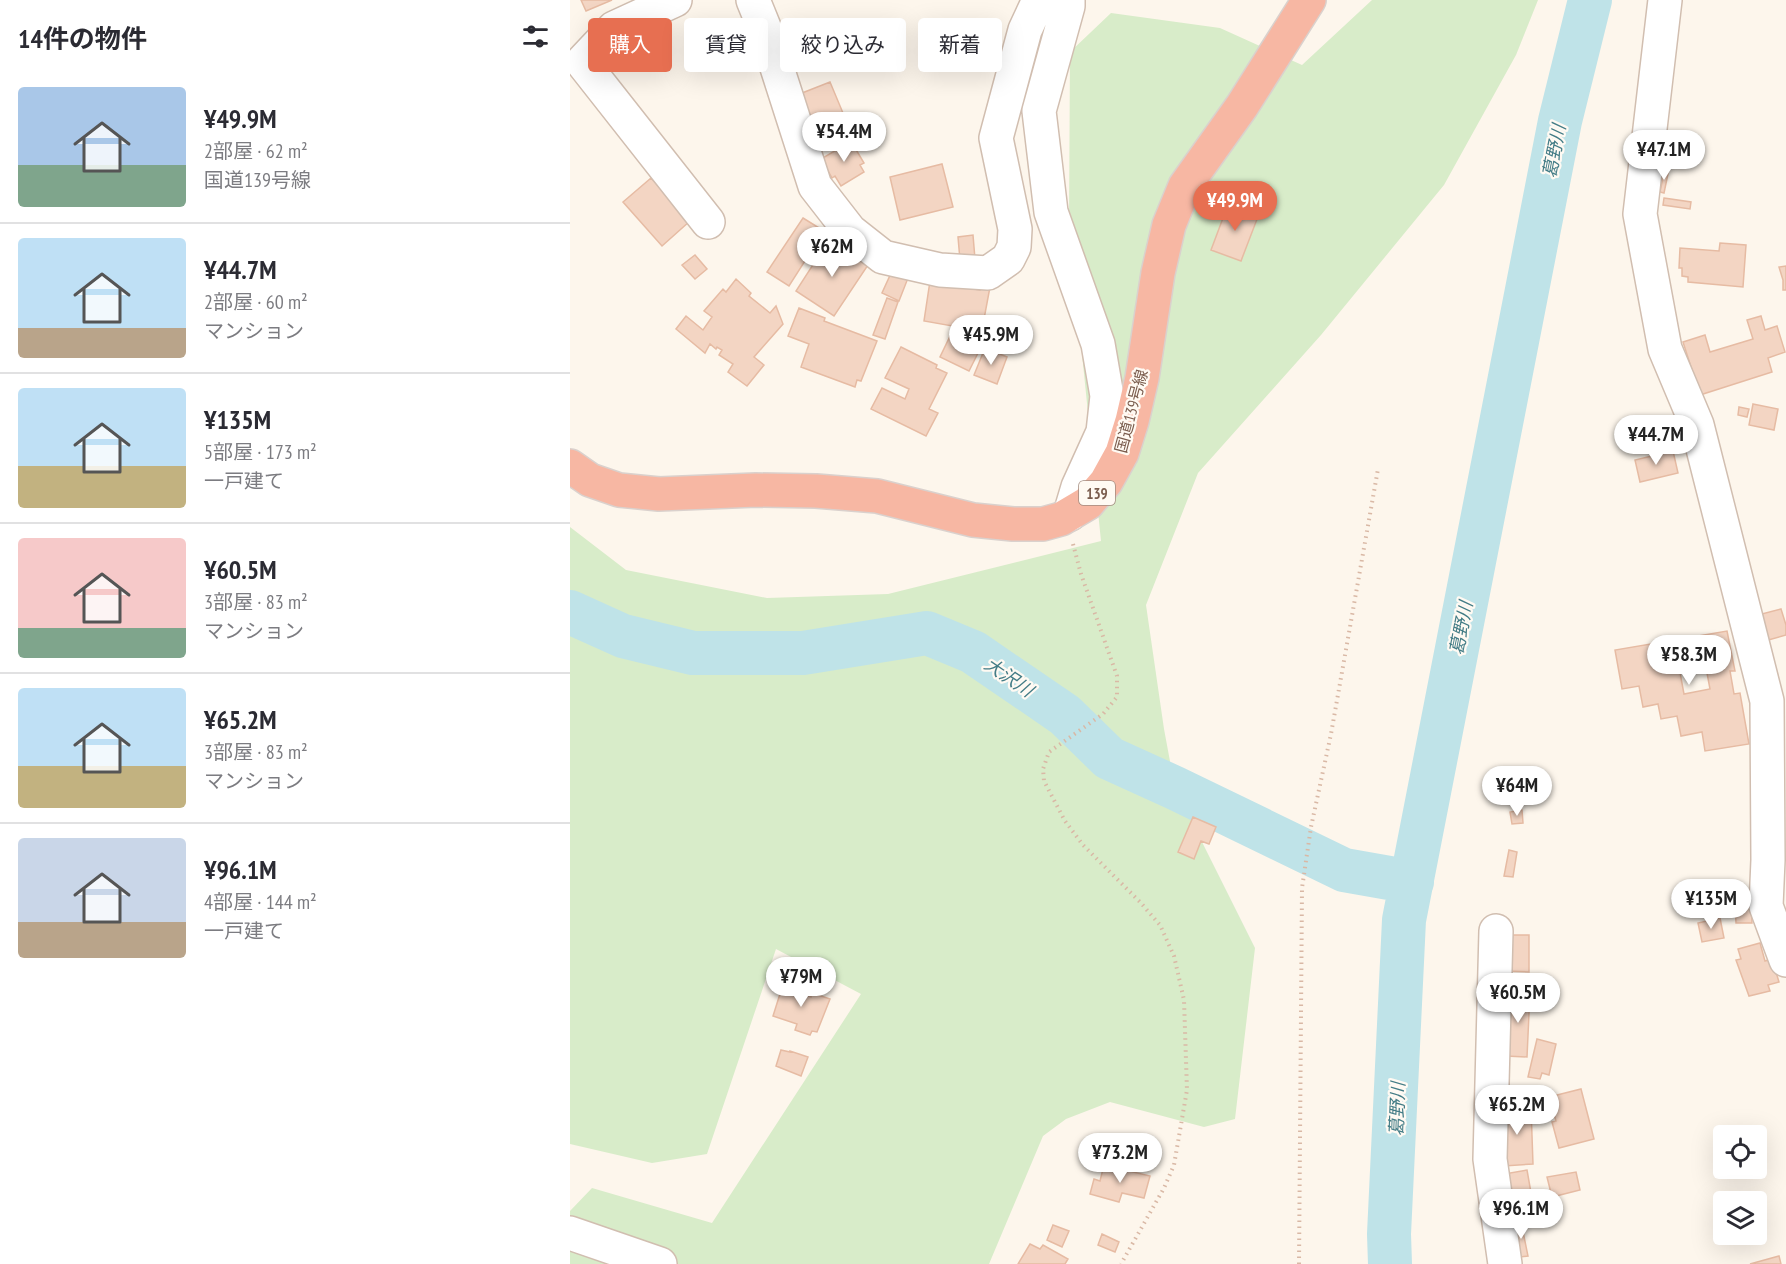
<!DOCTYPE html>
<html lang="ja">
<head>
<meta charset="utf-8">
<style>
  :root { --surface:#fff; --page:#f7f7f7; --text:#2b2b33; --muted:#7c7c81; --line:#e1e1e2; --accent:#e76f51 }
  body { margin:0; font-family:"PT Sans Narrow","Noto Sans JP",sans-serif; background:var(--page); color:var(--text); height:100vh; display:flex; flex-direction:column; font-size:22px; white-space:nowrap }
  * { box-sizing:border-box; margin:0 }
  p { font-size:20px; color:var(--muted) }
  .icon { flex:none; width:33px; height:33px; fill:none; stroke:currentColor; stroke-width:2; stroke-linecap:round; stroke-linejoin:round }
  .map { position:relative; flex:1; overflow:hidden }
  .side { display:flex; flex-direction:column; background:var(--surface); width:570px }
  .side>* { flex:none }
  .hud { position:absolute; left:18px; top:18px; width:570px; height:54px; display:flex; gap:12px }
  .buttons { position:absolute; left:1143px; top:1125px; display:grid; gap:12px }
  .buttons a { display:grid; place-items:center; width:54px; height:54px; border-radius:6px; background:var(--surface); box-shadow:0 6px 24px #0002; font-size:30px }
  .price { position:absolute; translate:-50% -51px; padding:0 14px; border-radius:21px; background:#fff; color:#222; font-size:20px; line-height:39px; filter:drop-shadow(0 2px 3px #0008) }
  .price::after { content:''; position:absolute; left:50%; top:36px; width:18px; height:14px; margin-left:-9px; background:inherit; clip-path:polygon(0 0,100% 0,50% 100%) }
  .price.current { background:var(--accent); color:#fff }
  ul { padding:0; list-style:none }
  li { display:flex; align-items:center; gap:18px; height:150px; padding:0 18px }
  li+li { border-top:2px solid var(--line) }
  li span { display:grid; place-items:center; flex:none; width:168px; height:120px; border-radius:6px; color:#555 }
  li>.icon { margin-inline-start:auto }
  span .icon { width:72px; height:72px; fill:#fffc; stroke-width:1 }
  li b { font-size:26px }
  h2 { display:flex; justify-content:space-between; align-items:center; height:72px; padding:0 18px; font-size:26px }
  .tag { padding:0 21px; border-radius:6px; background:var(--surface); box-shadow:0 6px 24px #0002; font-size:21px; line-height:54px }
  .tag.current { background:var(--accent); color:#fff }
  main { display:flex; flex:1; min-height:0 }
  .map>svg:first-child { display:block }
  .green { fill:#d8ecc9 }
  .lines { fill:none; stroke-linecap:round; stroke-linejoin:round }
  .river { stroke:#bfe3e8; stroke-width:44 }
  .building { fill:#f3d5c3; stroke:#e6bba3; stroke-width:1.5; fill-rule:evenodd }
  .minor-casing { stroke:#d1beb0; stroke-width:36 }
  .highway-casing { stroke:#dad1cd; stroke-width:36 }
  .path { stroke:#d9b8a5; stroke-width:4; stroke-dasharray:1.5 4.5; stroke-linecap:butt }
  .minor { stroke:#fff; stroke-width:33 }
  .highway { stroke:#f7b7a3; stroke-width:33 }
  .labels { text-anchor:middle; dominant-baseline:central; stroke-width:4.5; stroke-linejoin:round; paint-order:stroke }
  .shield { fill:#fffaf3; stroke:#a28b7f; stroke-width:1.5 }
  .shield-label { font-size:15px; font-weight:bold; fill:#7a5c4d }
  .street-label { font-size:16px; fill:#7a5c4d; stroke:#fffaf3 }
  .water-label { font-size:18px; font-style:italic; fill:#437c86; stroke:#fffaf3 }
</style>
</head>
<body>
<main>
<section class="side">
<h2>14件の物件<svg class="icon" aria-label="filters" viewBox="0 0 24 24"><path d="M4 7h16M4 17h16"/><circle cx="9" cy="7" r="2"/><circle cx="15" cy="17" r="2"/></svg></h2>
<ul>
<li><span style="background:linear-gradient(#a9c7e8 65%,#7fa58c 0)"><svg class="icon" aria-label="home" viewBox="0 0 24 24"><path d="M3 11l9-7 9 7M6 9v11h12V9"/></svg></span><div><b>¥49.9M</b><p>2部屋 · 62 m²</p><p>国道139号線</p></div></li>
<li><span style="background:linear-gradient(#bfe0f5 75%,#b9a48a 0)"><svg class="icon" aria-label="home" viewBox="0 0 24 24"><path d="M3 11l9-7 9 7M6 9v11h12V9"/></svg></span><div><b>¥44.7M</b><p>2部屋 · 60 m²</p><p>マンション</p></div></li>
<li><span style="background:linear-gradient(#bfe0f5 65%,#c2b280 0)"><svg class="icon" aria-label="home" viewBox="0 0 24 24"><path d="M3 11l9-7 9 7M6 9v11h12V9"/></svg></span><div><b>¥135M</b><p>5部屋 · 173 m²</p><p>一戸建て</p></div></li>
<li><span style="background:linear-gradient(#f6c9c9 75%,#7fa58c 0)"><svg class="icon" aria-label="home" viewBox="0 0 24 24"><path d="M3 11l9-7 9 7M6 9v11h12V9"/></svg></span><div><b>¥60.5M</b><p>3部屋 · 83 m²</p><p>マンション</p></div></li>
<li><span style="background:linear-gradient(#bfe0f5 65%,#c2b280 0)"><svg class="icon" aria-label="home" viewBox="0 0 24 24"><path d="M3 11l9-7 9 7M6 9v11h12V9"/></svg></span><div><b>¥65.2M</b><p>3部屋 · 83 m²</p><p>マンション</p></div></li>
<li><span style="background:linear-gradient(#c9d6e8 70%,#b9a48a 0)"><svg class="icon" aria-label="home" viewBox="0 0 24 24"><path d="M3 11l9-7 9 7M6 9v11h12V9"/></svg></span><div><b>¥96.1M</b><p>4部屋 · 144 m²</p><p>一戸建て</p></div></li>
</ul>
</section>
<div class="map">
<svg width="1216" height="1264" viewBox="0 0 1216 1264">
  <rect width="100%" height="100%" fill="#fdf6ec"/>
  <path class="green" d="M802,0H968L946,55L874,185L751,335L628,473L576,605L594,729L605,788L685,948L665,1119L634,1127L540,1102L496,1119L473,1136L419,1264H0V1211L22,1188L142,1223L291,994L206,949L137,1154L82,1163L0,1144V527L56,570L197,598L318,594L531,541L499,226L500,52L541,13L650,28L732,65Z"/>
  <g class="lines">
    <path class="river" d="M0,612L53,636L123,653H233L357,633L403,652L495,715L539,758L605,788L774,870L842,882
      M820,1264L819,1234L834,920L990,121L1020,0"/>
  </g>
  <path class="building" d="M11,0H42L16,11Z
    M260,82L278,125L245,139L227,95Z
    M285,139L290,145L285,148L294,163L290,165L294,172L271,186L265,176L262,178L251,159Z
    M372,164L383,207L330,220L320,177Z
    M1095,168L1099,169L1094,193L1090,192Z
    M81,178L120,221L92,246L53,202Z
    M1094,198L1121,202L1120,209L1093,205Z
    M659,202L689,214L671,261L641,250Z
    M233,218L254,231L219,286L197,272Z
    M403,235L405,259L390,260L388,237Z
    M259,240L298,265L264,316L226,291Z
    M1150,243L1176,245L1173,287L1118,282V277L1112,276V268H1109L1110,248L1149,251Z
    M243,249L251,254L244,263L237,258Z
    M125,255L137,269L125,279L112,265Z
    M1216,266V290H1213V280L1209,267Z
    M322,271L338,278L329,301L312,293Z
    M166,279L181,293L179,296L200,313L206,306L213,324L184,357L194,365L177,386L158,372L163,364L149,355L152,350L147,347L146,349L140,344L135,353L106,329L116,316L133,330L142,317L134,311L153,289L156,292Z
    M360,281L410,290V285L420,287L414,319L418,320L416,332L354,321Z
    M317,298L328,302L315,339L303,335Z
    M229,308L255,318L254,321L307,341L291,381L287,380L285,387L231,367L239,344L218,336Z
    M1191,316L1195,330L1207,326L1215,352L1198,358L1202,372L1130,395L1113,342L1135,335L1140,352L1183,339L1177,320Z
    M426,324L444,331L436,351L418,343Z
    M383,330L412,345L399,371L370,357Z
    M331,347L367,365L366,368L377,373L359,409L368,413L356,436L301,409L312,388L335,399L339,389L315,378Z
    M415,348L437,357L427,384L404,375Z
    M1183,404L1208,409L1204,430L1179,425Z
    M1169,407L1179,409L1177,417L1168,415Z
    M1103,451L1108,473L1070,482L1065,460Z
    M1211,609L1216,625V635L1191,642L1184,616Z
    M1157,631L1165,671H1160L1164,694L1170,693L1179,744L1135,751L1132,732L1111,736L1107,716L1091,719L1088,704L1073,707L1069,686L1052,689L1045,650ZM1134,657L1140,689L1114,694L1108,662Z
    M952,810L953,823L942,824L940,812Z
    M623,817L646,827L639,844L631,841L624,859L608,852Z
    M939,850L947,852L943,877L934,876Z
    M1181,901L1182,923H1166L1165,902Z
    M1150,918L1154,938L1132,942L1128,923Z
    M937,935H959V972L937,971Z
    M1190,943L1195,961L1202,959L1209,982L1198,985L1200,991L1179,996L1166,960L1171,959L1168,949Z
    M215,978L232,983L229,993L241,997L242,993L260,999L247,1032L242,1031L240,1035L225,1030L227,1024L203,1016Z
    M939,990L960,992L957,1057L936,1056Z
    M967,1039L986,1044L979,1075L972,1073L970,1079L958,1077Z
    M211,1050L220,1052V1051L238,1057L231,1076L206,1066Z
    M1011,1089L1024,1139L989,1148L982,1122L986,1121L979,1097Z
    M961,1107L963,1164L934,1166L932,1108Z
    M534,1165L580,1176L574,1198L552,1193L549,1202L520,1194L524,1179L530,1181Z
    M957,1170L963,1204L959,1205L961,1218L942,1221L934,1174Z
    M1006,1172L1010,1190L982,1197L977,1177Z
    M951,1222L958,1256L950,1257L943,1224Z
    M483,1225L499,1231L492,1247L477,1240Z
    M532,1234L549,1242L545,1252L528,1245Z
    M460,1244L470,1249L473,1245L498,1259L495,1264H448Z
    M1209,1256L1211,1264H1180Z"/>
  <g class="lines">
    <g class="minor-casing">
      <path id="minor" d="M105,0L44,28L12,62L138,222
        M183,0L194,27L245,186L280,231L313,257L370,270L418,273L438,259L444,247L445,229L426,138L455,30L469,0
        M498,0V6L469,111L481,212L528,344L537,396L533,432L508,487L500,514
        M1095,0L1070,214L1095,349L1127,425L1197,701L1198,860L1196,906L1216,960
        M926,931L920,1159L935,1264
        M0,1233L90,1264"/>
    </g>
    <g class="highway-casing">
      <path id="highway" d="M0,466L20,480L49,490L89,494L186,490L246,491L307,496L403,520L443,524H473L491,519L518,503L536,482L552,453L562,421L572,378L588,273L599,225L615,186L672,106L739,0"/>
    </g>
    <path class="path" d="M503,544L511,574L547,676V697L533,714L479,752L473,769L474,781L495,821L513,845L570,902L590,925L604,956L614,1000L617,1090L604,1165L594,1188L551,1264
      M729,1264L732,888L741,827L761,734L808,469"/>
    <use href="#minor" class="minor"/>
    <use href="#highway" class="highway"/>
  </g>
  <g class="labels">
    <rect class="shield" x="509" y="481" width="36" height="24" rx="4.5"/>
    <g class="shield-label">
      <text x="527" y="493">139</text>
    </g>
    <g class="street-label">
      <text transform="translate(561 411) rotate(-75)">国道139号線</text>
    </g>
    <g class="water-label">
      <text transform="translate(984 151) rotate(-79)">葛野川</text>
      <text transform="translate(891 628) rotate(-79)">葛野川</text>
      <text transform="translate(439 677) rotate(34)">大沢川</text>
      <text transform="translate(827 1109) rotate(-88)">葛野川</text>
    </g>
  </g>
</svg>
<div class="buttons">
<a><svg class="icon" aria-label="locate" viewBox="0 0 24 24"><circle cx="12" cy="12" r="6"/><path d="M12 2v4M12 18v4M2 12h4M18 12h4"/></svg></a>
<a><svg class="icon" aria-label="layers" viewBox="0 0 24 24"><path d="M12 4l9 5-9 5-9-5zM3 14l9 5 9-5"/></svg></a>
</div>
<b class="price" style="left:274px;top:163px">¥54.4M</b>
<b class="price" style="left:1094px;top:181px">¥47.1M</b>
<b class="price current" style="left:665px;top:232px">¥49.9M</b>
<b class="price" style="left:262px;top:278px">¥62M</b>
<b class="price" style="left:421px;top:366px">¥45.9M</b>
<b class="price" style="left:1086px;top:466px">¥44.7M</b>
<b class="price" style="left:1119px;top:686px">¥58.3M</b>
<b class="price" style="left:947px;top:817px">¥64M</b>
<b class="price" style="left:1141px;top:930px">¥135M</b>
<b class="price" style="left:231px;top:1008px">¥79M</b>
<b class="price" style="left:948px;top:1024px">¥60.5M</b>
<b class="price" style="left:947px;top:1136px">¥65.2M</b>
<b class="price" style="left:550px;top:1184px">¥73.2M</b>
<b class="price" style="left:951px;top:1240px">¥96.1M</b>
<div class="hud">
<a class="tag current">購入</a>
<a class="tag">賃貸</a>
<a class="tag">絞り込み</a>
<a class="tag">新着</a>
</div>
</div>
</main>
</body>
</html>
